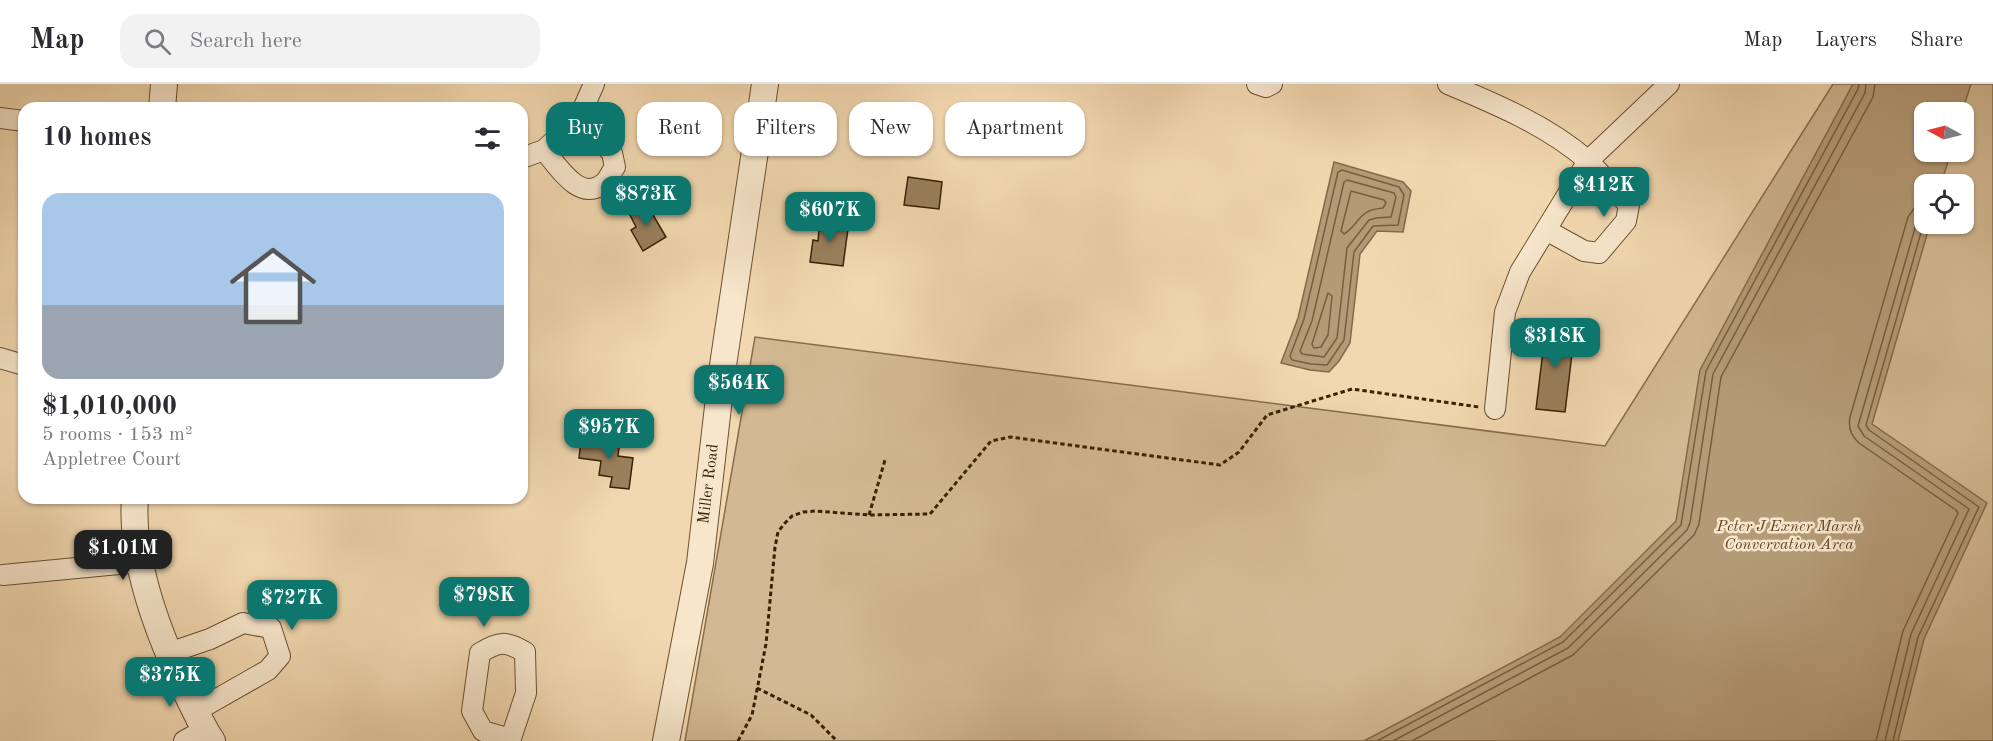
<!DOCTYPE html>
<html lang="en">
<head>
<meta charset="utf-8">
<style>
  :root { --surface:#fff; --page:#f2f2f3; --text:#2b2b33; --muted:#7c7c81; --line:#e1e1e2; --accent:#0f766e }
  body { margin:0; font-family:"Old Standard TT",serif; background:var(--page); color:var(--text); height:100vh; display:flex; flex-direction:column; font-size:22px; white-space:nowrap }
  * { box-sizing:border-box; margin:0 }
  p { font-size:20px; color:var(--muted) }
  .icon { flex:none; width:33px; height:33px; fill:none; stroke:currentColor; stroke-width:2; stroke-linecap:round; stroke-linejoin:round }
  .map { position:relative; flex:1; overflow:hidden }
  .side { position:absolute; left:18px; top:18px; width:510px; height:402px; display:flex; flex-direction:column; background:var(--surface); border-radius:18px; box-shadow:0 2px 4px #0004 }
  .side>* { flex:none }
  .banner { position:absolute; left:546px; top:18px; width:570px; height:54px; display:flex; gap:12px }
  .needle { width:39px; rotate:277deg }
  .fabs { position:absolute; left:1914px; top:18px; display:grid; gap:12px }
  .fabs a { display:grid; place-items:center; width:60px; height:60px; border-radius:12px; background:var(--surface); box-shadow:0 2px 4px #0004; font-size:30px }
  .price { position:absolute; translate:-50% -51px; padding:0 14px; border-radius:12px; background:var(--accent); color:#fff; font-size:20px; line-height:39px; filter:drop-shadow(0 2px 3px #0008) }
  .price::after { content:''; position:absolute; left:50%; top:36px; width:18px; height:14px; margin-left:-9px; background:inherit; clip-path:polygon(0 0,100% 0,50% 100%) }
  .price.active { background:#222; color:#fff }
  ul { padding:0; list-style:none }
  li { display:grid; align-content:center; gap:12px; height:318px; padding:0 24px }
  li+li { border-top:2px solid var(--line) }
  li span { display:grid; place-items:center; height:186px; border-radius:18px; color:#555 }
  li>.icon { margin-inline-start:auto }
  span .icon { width:108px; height:108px; fill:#fffc; stroke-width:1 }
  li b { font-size:26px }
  h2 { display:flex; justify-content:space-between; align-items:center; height:72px; padding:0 24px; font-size:26px }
  .tag { padding:0 21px; border-radius:18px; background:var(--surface); box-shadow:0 2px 4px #0004; font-size:21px; line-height:54px }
  .tag.active { background:var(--accent); color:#fff }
  header { display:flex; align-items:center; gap:36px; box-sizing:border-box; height:84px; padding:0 30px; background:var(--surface); border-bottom:2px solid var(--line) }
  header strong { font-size:28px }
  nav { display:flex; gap:33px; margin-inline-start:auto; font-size:21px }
  .search { width:420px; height:54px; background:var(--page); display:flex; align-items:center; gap:15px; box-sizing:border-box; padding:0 21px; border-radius:18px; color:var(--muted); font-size:22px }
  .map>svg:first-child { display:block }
  .green { fill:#d3b993; stroke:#876d4c; stroke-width:1.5; fill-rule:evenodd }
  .water { fill:#b49a76; stroke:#846a48; stroke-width:1.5 }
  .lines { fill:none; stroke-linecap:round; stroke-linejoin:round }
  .shore { stroke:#785e3d; stroke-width:1.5 }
  .building { fill:#9a805d; stroke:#3b2104; stroke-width:1.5 }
  .minor-casing { stroke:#694f2f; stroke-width:22 }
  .tertiary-casing { stroke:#694f2f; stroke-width:28 }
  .path { stroke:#3b2104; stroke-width:3; stroke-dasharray:4.5 3; stroke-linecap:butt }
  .minor { stroke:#f7e6cc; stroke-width:20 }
  .tertiary { stroke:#f7e6cc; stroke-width:26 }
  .labels { text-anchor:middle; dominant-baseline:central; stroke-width:5; stroke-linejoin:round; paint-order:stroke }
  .street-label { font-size:16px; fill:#3b2104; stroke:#f7e6cc }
  .park-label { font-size:16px; font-style:italic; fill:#614728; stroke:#f7e6cc }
</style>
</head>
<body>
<header>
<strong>Map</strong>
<div class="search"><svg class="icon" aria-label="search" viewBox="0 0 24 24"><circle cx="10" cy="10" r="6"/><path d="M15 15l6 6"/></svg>Search here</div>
<nav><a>Map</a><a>Layers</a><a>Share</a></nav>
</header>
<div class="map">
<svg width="1993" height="657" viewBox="0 0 1993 657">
  <rect width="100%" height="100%" fill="#f2d8b0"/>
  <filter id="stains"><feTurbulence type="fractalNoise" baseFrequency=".00333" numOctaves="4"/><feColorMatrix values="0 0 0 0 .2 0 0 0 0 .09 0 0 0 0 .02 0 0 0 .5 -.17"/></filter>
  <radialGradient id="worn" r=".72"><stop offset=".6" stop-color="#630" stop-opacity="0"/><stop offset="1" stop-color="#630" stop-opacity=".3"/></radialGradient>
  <path class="green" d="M1833,0H1993V657H685L755,253L1605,362ZM1924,28H1964V68H1924ZM1924,100H1964V140H1924Z"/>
  <path class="water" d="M1853,0H1971L1962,28H1924V68H1951L1941,100H1924V140H1930L1872,340L1987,419L1924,555L1898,657H1364L1560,553L1676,437L1700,286Z
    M1334,78L1403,98L1411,107L1403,148L1377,147L1360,170L1350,259L1339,277L1329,288L1310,286L1281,279L1298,234Z"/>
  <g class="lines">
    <path class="shore" d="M1342,86L1399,103L1404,111L1398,141L1373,142L1354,168L1344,256L1327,281L1311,280L1292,276L1290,272L1304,235L1338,88Z
      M1347,96L1394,109L1396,113L1391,133L1376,134L1369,136L1347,164L1337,254L1324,273L1302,270L1300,267L1312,237L1344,98Z
      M1351,107L1384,116L1386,119L1383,124C1357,126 1361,139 1344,150L1341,147Z
      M1328,209L1332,212L1328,251L1321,263L1314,264L1312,260Z
      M1377,657L1563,558L1681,441L1706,287L1858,5L1859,0
      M1393,657L1568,564L1687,446L1690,439L1713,290L1865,9L1866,0
      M1412,657L1573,571L1694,451L1699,440L1721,293L1873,13L1875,0
      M1876,657L1903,547L1958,429L1956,426L1859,359C1851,352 1848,343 1850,333L1908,133L1915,123L1924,117
      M1885,657L1911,550L1969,425L1864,352L1858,342L1917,137L1924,128
      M1893,657L1918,553L1979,423L1869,346L1866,341L1924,138"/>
  </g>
  <path class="building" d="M908,93L942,98L939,125L904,121Z
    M646,119L666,153L643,167L631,146L636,143L629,129Z
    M820,134L849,137L843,182L810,178L813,156L818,157Z
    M1546,242L1575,245L1565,328L1536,325Z
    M599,353L620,355L618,372L633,374L629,405L610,403L612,393L599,391L601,377L579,374L581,356L599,358Z"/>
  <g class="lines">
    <g class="minor-casing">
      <path id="minor" d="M1257,0L1266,3L1272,0
        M1448,0C1496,20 1548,42 1587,76C1602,90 1615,107 1629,121L1626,137L1599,169L1584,167L1546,146
        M0,34L24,37
        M544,66C557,81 580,120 604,99C608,96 611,88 615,83L612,69L579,34
        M522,74L544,66L579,34L594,0
        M0,274L24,281
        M1495,325L1505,228L1520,188L1588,77L1669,0
        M3,491L140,478
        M169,569L210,555L243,539L271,544L280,572L268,586L196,627
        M184,657L204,646
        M510,657L526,609L525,568C506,557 499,557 480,569L472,627L483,647L510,655"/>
    </g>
    <g class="tertiary-casing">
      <path id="tertiary" d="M162,24L164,0
        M135,414C130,479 162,559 190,616C197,630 203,644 212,657
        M666,657L700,479L722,288L765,0"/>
    </g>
    <path class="path" d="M869,431L885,376
      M757,604L811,631L837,657
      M738,657L752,631L766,560L775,463L778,448L784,440L792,432L803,428L815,427L869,431L930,430L991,357L1010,353L1220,381L1239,368L1267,331L1352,305L1479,323"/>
    <use href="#minor" class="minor"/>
    <use href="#tertiary" class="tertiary"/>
  </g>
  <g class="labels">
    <g class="street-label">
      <text transform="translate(709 400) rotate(-83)">Miller Road</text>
    </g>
    <g class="park-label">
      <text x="1789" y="443">Peter J Exner Marsh<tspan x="1789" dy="18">Convervation Area</tspan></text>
    </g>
  </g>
  <rect width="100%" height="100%" filter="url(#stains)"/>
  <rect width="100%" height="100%" fill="url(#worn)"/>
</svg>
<div class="fabs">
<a><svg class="needle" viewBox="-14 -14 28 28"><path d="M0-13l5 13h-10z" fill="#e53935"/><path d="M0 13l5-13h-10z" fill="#7c7c81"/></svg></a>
<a><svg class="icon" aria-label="locate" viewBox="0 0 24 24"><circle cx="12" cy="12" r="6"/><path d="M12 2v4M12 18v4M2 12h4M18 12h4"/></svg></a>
</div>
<b class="price" style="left:1604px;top:134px">$412K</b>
<b class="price" style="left:646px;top:143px">$873K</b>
<b class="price" style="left:830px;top:159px">$607K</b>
<b class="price" style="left:1555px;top:285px">$318K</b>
<b class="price" style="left:739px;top:332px">$564K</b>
<b class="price" style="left:609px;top:376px">$957K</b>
<b class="price active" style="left:123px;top:497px">$1.01M</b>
<b class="price" style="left:484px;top:544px">$798K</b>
<b class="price" style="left:292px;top:547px">$727K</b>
<b class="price" style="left:170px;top:624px">$375K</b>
<div class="banner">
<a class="tag active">Buy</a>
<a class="tag">Rent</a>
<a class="tag">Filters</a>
<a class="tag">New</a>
<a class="tag">Apartment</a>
</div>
<section class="side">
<h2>10 homes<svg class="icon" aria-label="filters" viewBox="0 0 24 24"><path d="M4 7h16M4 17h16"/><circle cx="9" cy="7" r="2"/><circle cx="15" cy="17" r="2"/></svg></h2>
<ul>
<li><span style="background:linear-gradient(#a9c7e8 60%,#9aa5b1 0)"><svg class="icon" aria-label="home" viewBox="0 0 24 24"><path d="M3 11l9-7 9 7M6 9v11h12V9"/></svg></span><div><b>$1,010,000</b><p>5 rooms · 153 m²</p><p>Appletree Court</p></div></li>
</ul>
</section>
</div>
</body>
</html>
